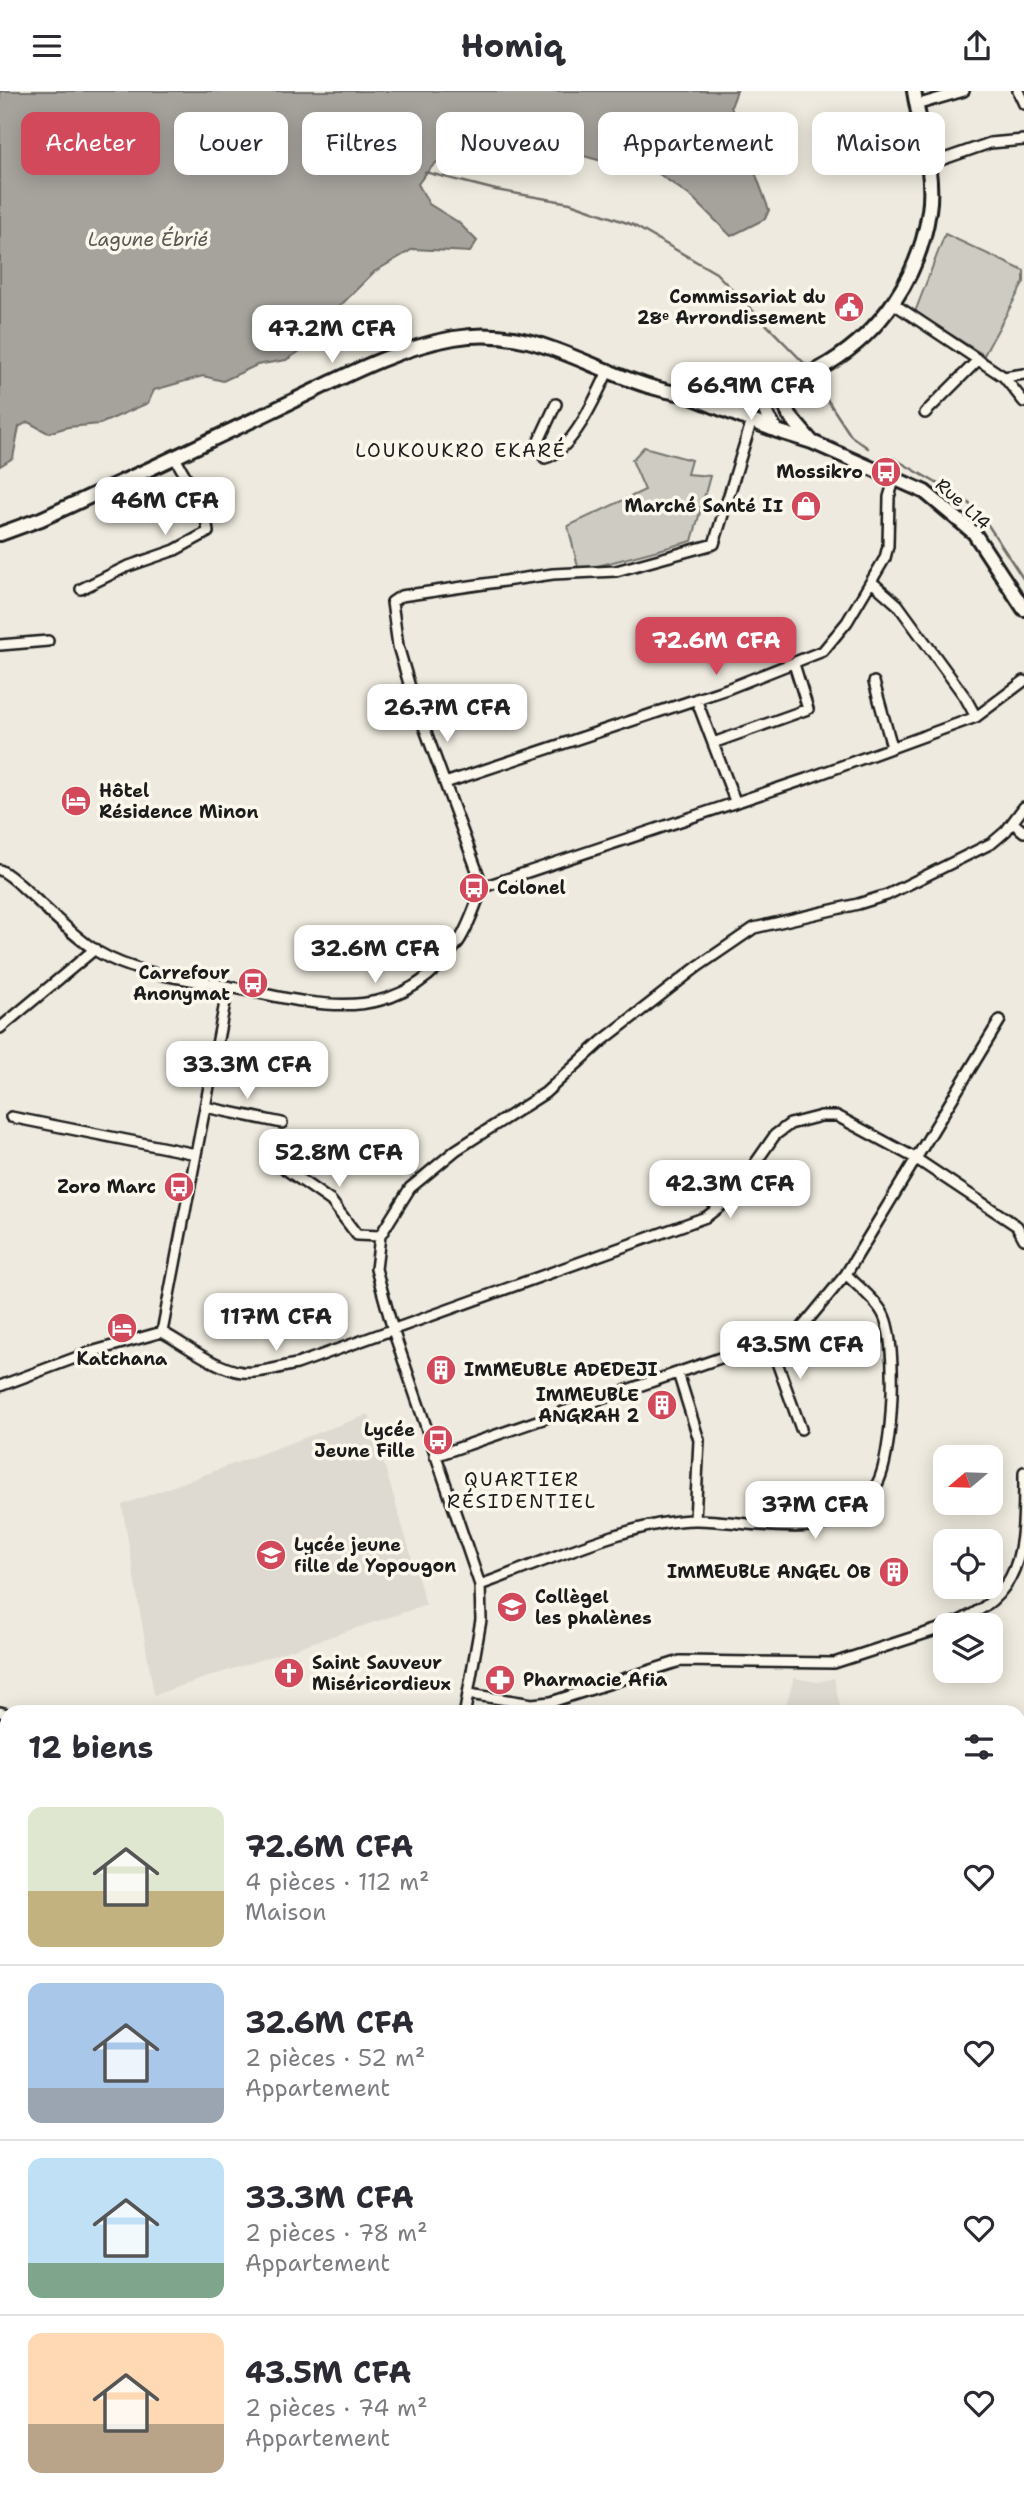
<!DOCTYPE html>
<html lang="fr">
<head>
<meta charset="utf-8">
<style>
  :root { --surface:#fff; --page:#f7f7f7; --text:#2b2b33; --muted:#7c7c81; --line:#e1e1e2; --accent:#d1495b }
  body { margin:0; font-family:"Shantell Sans",sans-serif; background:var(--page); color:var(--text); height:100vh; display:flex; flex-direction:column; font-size:26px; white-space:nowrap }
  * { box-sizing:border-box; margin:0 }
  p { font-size:23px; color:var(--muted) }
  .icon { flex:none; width:38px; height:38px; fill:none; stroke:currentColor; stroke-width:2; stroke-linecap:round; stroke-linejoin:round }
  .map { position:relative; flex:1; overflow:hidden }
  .panel { position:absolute; left:0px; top:1614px; width:1026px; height:800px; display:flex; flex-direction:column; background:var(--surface); border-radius:21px 21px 0 0; box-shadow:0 4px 18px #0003 }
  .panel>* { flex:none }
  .guide { position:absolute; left:21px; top:21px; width:984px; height:63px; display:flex; gap:14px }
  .needle { width:46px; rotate:251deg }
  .buttons { position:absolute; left:933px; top:1354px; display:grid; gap:14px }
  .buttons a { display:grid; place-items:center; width:70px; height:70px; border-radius:14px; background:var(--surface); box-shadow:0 4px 18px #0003; font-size:35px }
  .price { position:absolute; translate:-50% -60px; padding:0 16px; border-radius:14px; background:#fff; color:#222; font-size:23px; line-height:46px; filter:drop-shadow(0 2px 4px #0008) }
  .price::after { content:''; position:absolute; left:50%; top:42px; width:21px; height:16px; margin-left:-10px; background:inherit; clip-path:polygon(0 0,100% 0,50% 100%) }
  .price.active { background:var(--accent); color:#fff }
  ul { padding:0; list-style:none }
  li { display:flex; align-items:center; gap:21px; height:175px; padding:0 28px }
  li+li { border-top:2px solid var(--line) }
  li span { display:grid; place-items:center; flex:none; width:196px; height:140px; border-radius:14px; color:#555 }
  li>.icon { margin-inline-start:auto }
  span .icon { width:84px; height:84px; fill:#fffc; stroke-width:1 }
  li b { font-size:30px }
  h2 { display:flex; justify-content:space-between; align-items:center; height:84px; padding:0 28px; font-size:30px }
  .chip { padding:0 24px; border-radius:14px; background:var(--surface); box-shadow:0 4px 18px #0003; font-size:24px; line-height:63px }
  .chip.active { background:var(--accent); color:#fff }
  header { display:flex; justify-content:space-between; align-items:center; height:91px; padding:0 28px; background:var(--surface); font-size:32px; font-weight:700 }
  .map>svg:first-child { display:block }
  .built { fill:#dedad1 }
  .green { fill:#ceccc2; stroke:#75746f; stroke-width:2 }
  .water { fill:#a6a39d; stroke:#6f6d69; stroke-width:2 }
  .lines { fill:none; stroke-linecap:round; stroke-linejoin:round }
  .stream { stroke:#6f6d69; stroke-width:2.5 }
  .street-casing { stroke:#1c1c1c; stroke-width:14 }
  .secondary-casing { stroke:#1c1c1c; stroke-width:18 }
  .street { stroke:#fbf7ec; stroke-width:9 }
  .secondary { stroke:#fbf7ec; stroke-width:12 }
  .labels { text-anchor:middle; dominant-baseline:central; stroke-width:7; stroke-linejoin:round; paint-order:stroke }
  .poi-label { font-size:18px; font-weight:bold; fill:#1c1c1c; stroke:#fbf7ec; text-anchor:end }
  .street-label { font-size:18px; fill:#1c1c1c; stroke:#fbf7ec }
  .water-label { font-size:19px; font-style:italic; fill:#5a5956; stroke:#fbf7ec }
  .neighbourhood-label { font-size:19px; letter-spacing:2px; fill:#1c1c1c; stroke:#fbf7ec }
</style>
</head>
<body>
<header><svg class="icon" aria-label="menu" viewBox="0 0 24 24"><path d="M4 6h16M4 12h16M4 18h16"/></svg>Homiq<svg class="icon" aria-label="share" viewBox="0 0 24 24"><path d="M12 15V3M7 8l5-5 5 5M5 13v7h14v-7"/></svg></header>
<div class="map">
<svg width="1024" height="2413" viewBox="0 0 1024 2413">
  <rect width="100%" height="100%" fill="#eeeadf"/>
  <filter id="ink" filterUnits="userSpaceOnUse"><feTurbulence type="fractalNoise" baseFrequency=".0143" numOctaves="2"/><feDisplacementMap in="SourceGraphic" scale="14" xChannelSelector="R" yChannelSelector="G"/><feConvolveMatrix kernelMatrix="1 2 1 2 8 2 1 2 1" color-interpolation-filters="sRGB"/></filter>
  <g filter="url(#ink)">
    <path class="built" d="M369,1323L426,1514L154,1604L122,1414Z
      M794,1587L818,1591L834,1587L841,1620H784Z"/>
    <path class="green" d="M945,143L1024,180V191L984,264L915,221Z
      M644,356L691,369L687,383L710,385L692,450L579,480L568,435L645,399L632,369Z"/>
    <path class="water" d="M0,0H737L731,16L769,119L765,128L731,145L693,107L608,47L605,71L527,49L519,67C472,58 449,47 418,93L429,113L458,131L477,150L470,161L413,158L374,181L339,216L321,227L303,258L286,269L257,274L223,290L203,285L154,299L148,312L100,333L68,336L48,342L28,331L19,336L13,367L0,375Z"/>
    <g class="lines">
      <path class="stream" d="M425,81L496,99L570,112L633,134L716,182L805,273
        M815,290L851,345L868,357
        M893,367L966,409L988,434L1024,489"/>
      <g class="street-casing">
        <path id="street" d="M1018,0L1024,13
          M916,14L964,0
          M926,67L941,69L990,52L1024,49
          M894,213L1004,286L1024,311
          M1004,286L1024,283
          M556,313L536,356L545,367C572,361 598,302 609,278
          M925,322L977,270
          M873,492L898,514L965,606L976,626
          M81,498L126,476L175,459L208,441L205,419L175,367
          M0,554L48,550
          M874,591L892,656
          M696,608L735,710
          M713,652L808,618L794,573
          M445,692L727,598L823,560L847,531L885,467L888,455L889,406L895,386
          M1013,732L1024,741
          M0,779C11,784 20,794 29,802C50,821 74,846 98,861C137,884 183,887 226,895C315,913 397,941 459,850C469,835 475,814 483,796L412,603L398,555L392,511L401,505L553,483L616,480L714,453L751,332
          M483,796L806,688L976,626L1024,590
          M0,937L95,858
          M205,1016L282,1032
          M11,1026L196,1063
          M285,1078L331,1110L357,1144L380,1145
          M162,1241L228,896
          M770,1252L801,1338
          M678,1282L699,1349L695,1429
          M0,1295L91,1261L162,1241C186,1254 215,1277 242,1281C260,1283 279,1276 297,1273L706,1126L731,1107L775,1044L790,1033L821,1025H837L915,1067L1017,1135L1024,1148
          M435,1365L799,1240L846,1183L1000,929
          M480,1494C540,1473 636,1428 697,1429C737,1429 809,1446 844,1426C857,1418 870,1406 877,1393C893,1366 899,1248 882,1221C874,1207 857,1195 846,1183
          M948,1535C1024,1504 1024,1464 1024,1381
          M469,1603L532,1613L551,1611L680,1570L834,1572L945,1536
          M465,1620L481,1529L480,1494L393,1239L376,1178L380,1145L410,1097L456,1059L545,1002L602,950L697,876L754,837L858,813L887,804L992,752L1006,740L1024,716
          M0,1621L7,1623
          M1018,1645L1024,1643
          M0,1758L7,1765
          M1018,1811L1024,1809
          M1018,1901L1024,1918
          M0,1955L7,1954
          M1018,1956L1024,1971
          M1018,2091L1024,2089
          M1018,2311L1024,2310
          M0,2314L7,2363
          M624,2406L627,2413
          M792,2406L794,2413
          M0,2410L7,2389
          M586,2413L597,2406"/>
      </g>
      <g class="secondary-casing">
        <path id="secondary" d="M778,296L789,324L812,351
          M758,301L768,327L777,340L812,351L925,401L974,442L1024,518
          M691,306L777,340
          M0,443L41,428C118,393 195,357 272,320C330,293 391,258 454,247C531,234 580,274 648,295C775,335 910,253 929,120C935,82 920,38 914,0"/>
      </g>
      <use href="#street" class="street"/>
      <use href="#secondary" class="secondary"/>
    </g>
  </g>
  <defs>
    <g id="civic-disc" transform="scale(1.575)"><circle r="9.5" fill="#d1495b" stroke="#fbf7ec"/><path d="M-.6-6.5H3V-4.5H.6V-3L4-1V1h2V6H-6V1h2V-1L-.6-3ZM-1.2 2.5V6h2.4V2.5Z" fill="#fff"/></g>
    <g id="bus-disc" transform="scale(1.575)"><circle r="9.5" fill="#d1495b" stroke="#fbf7ec"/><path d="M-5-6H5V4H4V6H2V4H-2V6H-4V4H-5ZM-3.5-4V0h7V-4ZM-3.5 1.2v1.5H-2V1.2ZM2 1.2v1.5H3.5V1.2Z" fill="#fff"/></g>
    <g id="shop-disc" transform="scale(1.575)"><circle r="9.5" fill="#d1495b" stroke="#fbf7ec"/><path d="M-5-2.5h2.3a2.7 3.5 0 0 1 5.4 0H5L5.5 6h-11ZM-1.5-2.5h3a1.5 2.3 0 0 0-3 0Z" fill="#fff"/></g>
    <g id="hotel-disc" transform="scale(1.575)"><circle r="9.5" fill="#d1495b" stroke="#fbf7ec"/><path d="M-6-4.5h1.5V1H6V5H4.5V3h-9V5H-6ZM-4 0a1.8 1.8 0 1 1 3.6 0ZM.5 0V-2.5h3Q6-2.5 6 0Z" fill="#fff"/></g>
    <g id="building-disc" transform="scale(1.575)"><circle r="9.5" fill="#d1495b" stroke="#fbf7ec"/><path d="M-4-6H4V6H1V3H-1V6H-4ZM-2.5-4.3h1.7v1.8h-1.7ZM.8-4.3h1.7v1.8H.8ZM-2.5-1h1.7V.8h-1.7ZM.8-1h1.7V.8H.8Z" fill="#fff"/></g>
    <g id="school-disc" transform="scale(1.575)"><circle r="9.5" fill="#d1495b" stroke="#fbf7ec"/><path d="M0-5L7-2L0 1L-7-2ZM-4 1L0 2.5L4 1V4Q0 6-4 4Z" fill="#fff"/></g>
    <g id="church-disc" transform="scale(1.575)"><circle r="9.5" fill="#d1495b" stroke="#fbf7ec"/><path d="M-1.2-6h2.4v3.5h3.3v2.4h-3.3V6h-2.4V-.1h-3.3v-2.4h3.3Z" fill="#fff"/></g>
    <g id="pharmacy-disc" transform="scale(1.575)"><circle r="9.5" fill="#d1495b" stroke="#fbf7ec"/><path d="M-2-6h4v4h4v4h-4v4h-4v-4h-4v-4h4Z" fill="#fff"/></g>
  </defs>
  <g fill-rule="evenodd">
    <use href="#civic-disc" x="849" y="216"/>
    <use href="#bus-disc" x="886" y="381"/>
    <use href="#shop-disc" x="806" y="415"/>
    <use href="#hotel-disc" x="76" y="710"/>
    <use href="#bus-disc" x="474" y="797"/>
    <use href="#bus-disc" x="253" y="892"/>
    <use href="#bus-disc" x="179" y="1096"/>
    <use href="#hotel-disc" x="122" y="1237"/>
    <use href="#building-disc" x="441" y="1279"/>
    <use href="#building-disc" x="662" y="1314"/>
    <use href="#bus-disc" x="438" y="1349"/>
    <use href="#school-disc" x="271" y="1464"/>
    <use href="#building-disc" x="894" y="1481"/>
    <use href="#school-disc" x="512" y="1516"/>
    <use href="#church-disc" x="289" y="1582"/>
    <use href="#pharmacy-disc" x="500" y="1589"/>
  </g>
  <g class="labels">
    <g class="poi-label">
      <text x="826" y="206">Commissariat du<tspan x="826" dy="21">28ᵉ Arrondissement</tspan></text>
      <text x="863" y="381">Mossikro</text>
      <text x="783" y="415">Marché Santé II</text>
      <text x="99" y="700" text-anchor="start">Hôtel<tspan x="99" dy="21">Résidence Minon</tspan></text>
      <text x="497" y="797" text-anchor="start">Colonel</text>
      <text x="230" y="882">Carrefour<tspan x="230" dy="21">Anonymat</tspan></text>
      <text x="156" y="1096">Zoro Marc</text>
      <text x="122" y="1268" text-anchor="middle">Katchana</text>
      <text x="464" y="1279" text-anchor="start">IMMEUBLE ADEDEJI</text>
      <text x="639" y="1304">IMMEUBLE<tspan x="639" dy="21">ANGRAH 2</tspan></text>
      <text x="415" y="1339">Lycée<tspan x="415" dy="21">Jeune Fille</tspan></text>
      <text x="294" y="1454" text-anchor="start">Lycée jeune<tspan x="294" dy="21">fille de Yopougon</tspan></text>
      <text x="871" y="1481">IMMEUBLE ANGEL OB</text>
      <text x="535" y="1506" text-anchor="start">Collègel<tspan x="535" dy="21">les phalènes</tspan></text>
      <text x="312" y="1572" text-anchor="start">Saint Sauveur<tspan x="312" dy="21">Miséricordieux</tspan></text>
      <text x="523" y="1589" text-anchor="start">Pharmacie Afia</text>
    </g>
    <g class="street-label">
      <text transform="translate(963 413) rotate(42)">Rue L14</text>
    </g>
    <g class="water-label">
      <text x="148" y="148">Lagune Ébrié</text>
    </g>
    <g class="neighbourhood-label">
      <text x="461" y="359">LOUKOUKRO EKARÉ</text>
      <text x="522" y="1388">QUARTIER<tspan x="522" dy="22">RÉSIDENTIEL</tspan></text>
    </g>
  </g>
</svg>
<div class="buttons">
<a><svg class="needle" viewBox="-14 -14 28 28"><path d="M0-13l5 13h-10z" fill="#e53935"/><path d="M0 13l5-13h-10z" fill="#7c7c81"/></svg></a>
<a><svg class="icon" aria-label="locate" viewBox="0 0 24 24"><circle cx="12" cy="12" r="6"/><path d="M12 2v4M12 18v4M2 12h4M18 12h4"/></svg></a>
<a><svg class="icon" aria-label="layers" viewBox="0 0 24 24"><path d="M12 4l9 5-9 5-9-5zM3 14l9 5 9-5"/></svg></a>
</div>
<b class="price" style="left:332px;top:274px">47.2M CFA</b>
<b class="price" style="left:751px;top:331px">66.9M CFA</b>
<b class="price" style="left:165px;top:446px">46M CFA</b>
<b class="price active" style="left:716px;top:586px">72.6M CFA</b>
<b class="price" style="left:447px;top:653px">26.7M CFA</b>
<b class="price" style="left:375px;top:894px">32.6M CFA</b>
<b class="price" style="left:247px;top:1010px">33.3M CFA</b>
<b class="price" style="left:339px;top:1098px">52.8M CFA</b>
<b class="price" style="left:730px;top:1129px">42.3M CFA</b>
<b class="price" style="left:276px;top:1262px">117M CFA</b>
<b class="price" style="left:800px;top:1290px">43.5M CFA</b>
<b class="price" style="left:815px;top:1450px">37M CFA</b>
<div class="guide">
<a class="chip active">Acheter</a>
<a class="chip">Louer</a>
<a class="chip">Filtres</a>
<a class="chip">Nouveau</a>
<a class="chip">Appartement</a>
<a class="chip">Maison</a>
</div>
<section class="panel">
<h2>12 biens<svg class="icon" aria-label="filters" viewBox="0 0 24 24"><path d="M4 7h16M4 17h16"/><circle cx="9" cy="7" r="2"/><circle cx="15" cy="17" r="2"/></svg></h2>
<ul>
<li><span style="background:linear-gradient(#dfe7d0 60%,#c2b280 0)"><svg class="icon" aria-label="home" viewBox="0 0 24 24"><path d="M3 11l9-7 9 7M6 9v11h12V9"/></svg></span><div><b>72.6M CFA</b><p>4 pièces · 112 m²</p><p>Maison</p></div><svg class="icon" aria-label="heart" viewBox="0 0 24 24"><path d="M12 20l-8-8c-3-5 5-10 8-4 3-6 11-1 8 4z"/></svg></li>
<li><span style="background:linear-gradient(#a9c7e8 75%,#9aa5b1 0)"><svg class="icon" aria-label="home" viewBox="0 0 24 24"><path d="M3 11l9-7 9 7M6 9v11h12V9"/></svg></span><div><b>32.6M CFA</b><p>2 pièces · 52 m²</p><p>Appartement</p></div><svg class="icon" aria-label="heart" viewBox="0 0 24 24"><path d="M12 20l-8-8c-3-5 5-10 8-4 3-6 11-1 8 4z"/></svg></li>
<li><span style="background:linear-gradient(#bfe0f5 75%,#7fa58c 0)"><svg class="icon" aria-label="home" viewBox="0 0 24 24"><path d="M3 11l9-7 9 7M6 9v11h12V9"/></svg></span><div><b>33.3M CFA</b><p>2 pièces · 78 m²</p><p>Appartement</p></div><svg class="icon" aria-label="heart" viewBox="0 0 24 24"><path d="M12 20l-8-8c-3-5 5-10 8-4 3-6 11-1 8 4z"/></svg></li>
<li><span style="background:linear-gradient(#ffd9b3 65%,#b9a48a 0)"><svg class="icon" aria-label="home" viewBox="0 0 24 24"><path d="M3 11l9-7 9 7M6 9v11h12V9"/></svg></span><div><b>43.5M CFA</b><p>2 pièces · 74 m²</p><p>Appartement</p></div><svg class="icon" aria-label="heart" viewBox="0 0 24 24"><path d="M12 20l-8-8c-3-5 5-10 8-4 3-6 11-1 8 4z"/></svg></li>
</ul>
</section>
</div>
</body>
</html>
